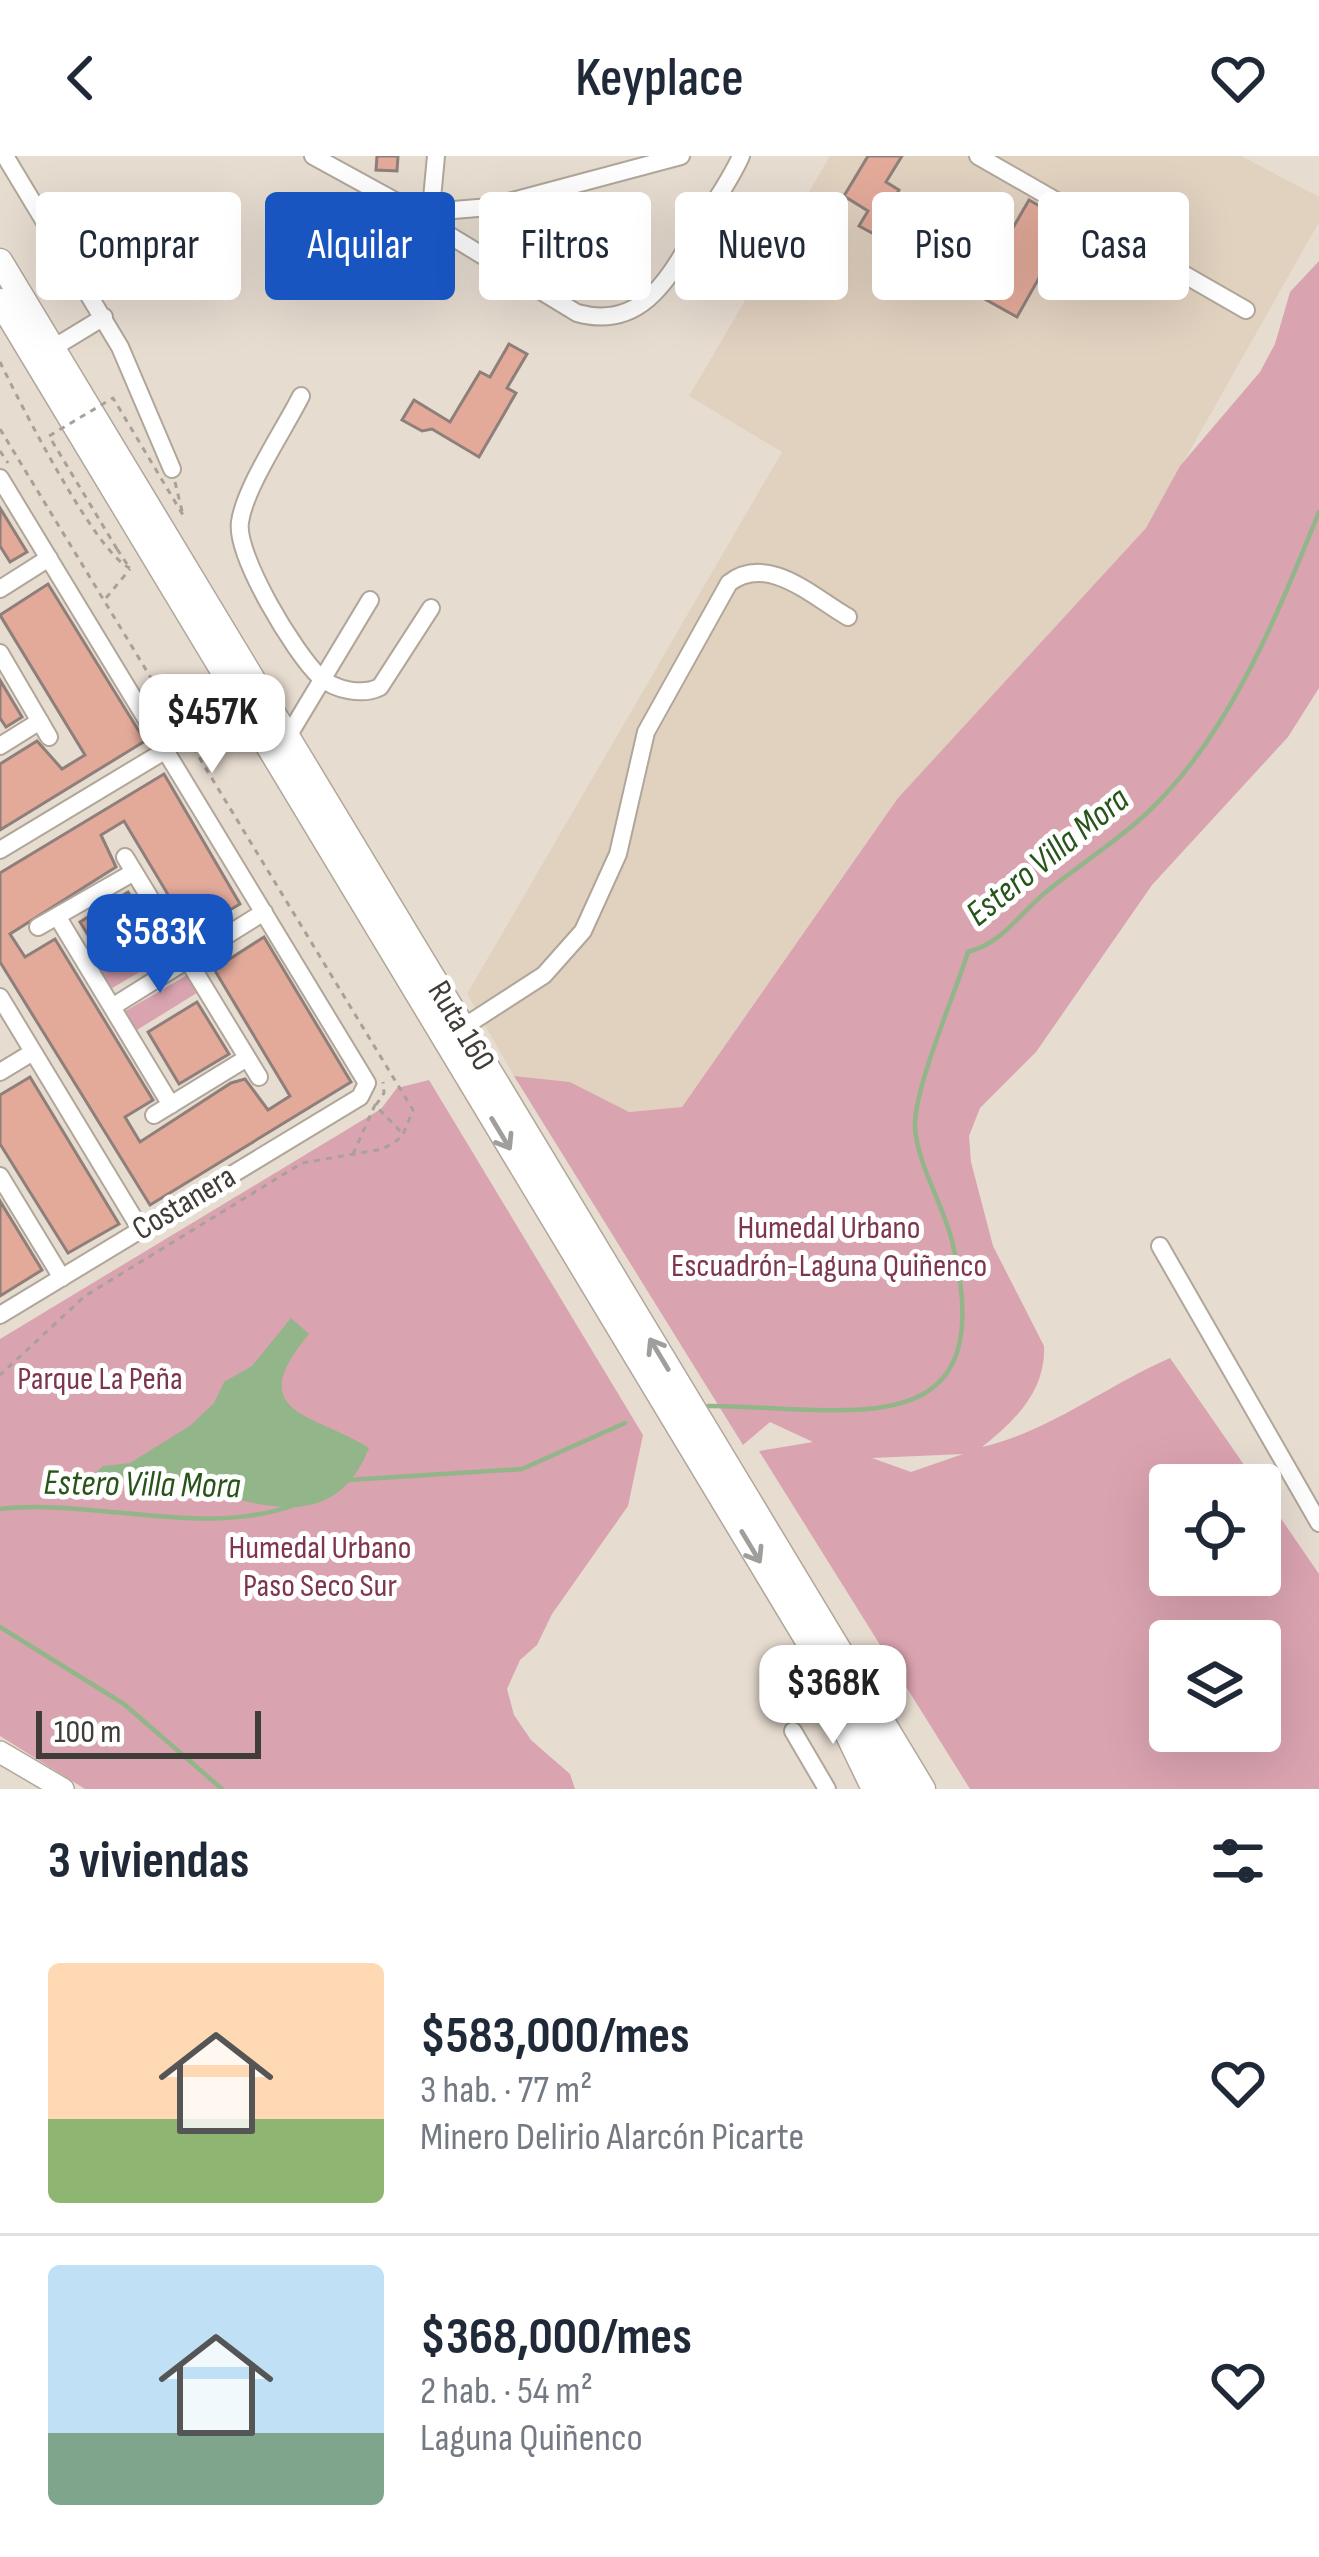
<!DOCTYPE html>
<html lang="es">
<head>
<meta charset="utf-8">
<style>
  :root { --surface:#fff; --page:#f6f6f7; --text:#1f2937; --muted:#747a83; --line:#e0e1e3; --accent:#1855c1 }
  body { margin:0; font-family:"Sofia Sans Condensed",sans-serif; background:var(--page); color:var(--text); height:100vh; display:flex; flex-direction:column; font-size:45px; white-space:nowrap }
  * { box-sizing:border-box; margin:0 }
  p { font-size:39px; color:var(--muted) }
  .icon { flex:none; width:66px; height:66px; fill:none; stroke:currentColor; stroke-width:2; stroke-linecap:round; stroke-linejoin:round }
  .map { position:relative; height:1633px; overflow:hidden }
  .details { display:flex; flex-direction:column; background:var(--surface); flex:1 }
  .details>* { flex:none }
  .hud { position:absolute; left:36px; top:36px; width:1248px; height:108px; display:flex; gap:24px }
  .fabs { position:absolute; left:1149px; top:1308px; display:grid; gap:24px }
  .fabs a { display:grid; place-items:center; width:132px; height:132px; border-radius:12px; background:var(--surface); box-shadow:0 12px 48px #0002; font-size:60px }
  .scale { position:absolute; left:36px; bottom:30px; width:225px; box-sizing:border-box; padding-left:12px; border:6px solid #403c37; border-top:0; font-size:33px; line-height:42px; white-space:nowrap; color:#403c37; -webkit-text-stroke:9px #fff; paint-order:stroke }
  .price { position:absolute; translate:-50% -102px; padding:0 27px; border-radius:24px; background:#fff; color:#222; font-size:39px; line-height:78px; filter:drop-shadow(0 3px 6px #0008) }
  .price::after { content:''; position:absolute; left:50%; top:72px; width:36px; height:27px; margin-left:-18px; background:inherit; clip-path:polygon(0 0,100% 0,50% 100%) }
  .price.current { background:var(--accent); color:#fff }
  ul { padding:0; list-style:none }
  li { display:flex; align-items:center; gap:36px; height:300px; padding:0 48px }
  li+li { border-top:3px solid var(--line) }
  li span { display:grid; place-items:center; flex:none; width:336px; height:240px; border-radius:12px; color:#555 }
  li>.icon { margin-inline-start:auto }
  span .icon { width:144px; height:144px; fill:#fffc; stroke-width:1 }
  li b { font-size:51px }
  h2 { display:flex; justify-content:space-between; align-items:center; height:144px; padding:0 48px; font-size:51px }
  .chip { padding:0 42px; border-radius:12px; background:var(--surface); box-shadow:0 12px 48px #0002; font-size:42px; line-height:108px }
  .chip.current { background:var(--accent); color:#fff }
  header { display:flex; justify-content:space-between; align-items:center; height:156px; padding:0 48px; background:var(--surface); font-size:54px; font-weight:600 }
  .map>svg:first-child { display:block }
  .built { fill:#e1d1bf }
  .green { fill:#daa3b0; fill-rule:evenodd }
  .water { fill:#93b58a }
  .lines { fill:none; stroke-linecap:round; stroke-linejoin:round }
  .stream { stroke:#93b58a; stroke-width:4.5 }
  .building { fill:#e3aa9a; stroke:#8e7f7a; stroke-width:3 }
  .minor-casing { stroke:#b0a69a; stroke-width:20 }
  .major-casing { stroke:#b0a69a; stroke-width:24 }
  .highway-casing { stroke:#b0a69a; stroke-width:27 }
  .path { stroke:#a9a197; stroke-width:3; stroke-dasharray:6 6; stroke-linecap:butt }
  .minor { stroke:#fff; stroke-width:16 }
  .major { stroke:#fff; stroke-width:21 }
  .highway { stroke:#fff; stroke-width:24 }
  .path-bridge { stroke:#a9a197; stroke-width:3; stroke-dasharray:6 6; stroke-linecap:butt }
  .oneway { stroke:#a09e9b }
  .labels { text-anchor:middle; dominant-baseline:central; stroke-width:10; stroke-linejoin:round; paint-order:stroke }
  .street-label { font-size:33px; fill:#403c37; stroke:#fff }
  .park-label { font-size:33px; fill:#7d364c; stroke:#fff }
  .water-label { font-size:36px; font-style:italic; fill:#28541a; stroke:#fff }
</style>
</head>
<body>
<header><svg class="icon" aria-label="back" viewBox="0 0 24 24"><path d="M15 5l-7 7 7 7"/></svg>Keyplace<svg class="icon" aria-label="heart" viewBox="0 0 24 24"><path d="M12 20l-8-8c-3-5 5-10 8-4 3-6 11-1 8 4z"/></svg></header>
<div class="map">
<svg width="1319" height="1633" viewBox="0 0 1319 1633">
  <rect width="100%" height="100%" fill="#e7dcd0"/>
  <path class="built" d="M830,0H1241L1319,41V66L1146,372L898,642L682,951L629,956L570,926L514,920L467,838L782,296L689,240Z"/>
  <path class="green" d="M1319,105V532L1288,581L1152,729L1036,896L980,952L969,980L971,1006L993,1090L1044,1190C1046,1235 1014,1266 982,1291C1050,1275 1106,1230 1170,1202L1258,1329H1170V1419H1260V1332L1319,1418V1633H970L759,1295L813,1286L770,1266L743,1289L514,920L570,926L629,956L682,951L898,642L1146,372L1180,310L1260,216L1275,188L1290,136ZM963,1298L911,1316L872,1302ZM1170,1485H1260V1575H1170Z
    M164,776L173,796L109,834L95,816Z
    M189,818L200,835L132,877L122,857Z
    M429,924L643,1279L628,1350L552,1458L537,1489L520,1504L507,1533L514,1559L531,1584L570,1618L575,1633H85L0,1580V1183L381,953L397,932Z"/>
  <path class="water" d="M291,1162L309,1178C241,1259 315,1257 369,1292C328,1394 236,1335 164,1326C131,1322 102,1326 72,1340L103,1310L130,1307L191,1269L214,1247L224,1226L252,1210Z"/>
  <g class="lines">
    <path class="stream" d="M708,1250C846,1250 1005,1297 952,1085C943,1048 918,1010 915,972C913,934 955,838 968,796C1004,786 1018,759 1046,736C1079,709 1116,686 1147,657C1230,579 1277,459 1319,356
      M348,1324L522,1313L625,1267
      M0,1353C98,1342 205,1384 300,1347
      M0,1471L124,1548L222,1633"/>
  </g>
  <path class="building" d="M377,0H398L397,15L376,14Z
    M868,0H902L886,26L899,34L874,78L859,70L868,55L844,40Z
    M1029,44L1070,67L1017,161L913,103L933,68L995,103Z
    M819,89L844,102L830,127L808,110Z
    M509,188L527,198L507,232L516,237L479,301L432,273L422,275L402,264L414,244L450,266L480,216L490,221Z
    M0,352L27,396L10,406L0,390Z
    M48,428L145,585L0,674V608L37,585L62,613L85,599L0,459Z
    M0,524L22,561L6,571L0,562Z
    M164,618L240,748L191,777L124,665L101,679L116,711L10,778L25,801L55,783L153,944L125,961L140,986L231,927L245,923L268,954L290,940L214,813L264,781L351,926L150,1049L0,806V717Z
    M128,736L155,778L106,808L80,766Z
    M197,846L229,898L179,928L148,876Z
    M30,921L119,1068L68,1097L0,988V939Z
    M0,1045L42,1114L0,1140Z"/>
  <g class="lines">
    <g class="minor-casing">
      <path id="minor" d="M5,0L120,191L172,313
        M313,0L417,57L490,51L681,0
        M436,0L431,53L439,73L577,157C646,176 672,115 702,66C715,45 731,23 741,0
        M978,0L1246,154
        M53,192L104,161
        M301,240C284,274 245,331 240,366C235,399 295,498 320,521C335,534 362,540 380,531L431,452
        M0,322L367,927L360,941L0,1159
        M0,433L49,402
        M0,497L49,581
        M287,582L370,444
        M0,590L40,565
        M0,694L166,594
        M125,701L259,921
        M57,760L171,949
        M38,771L134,716
        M0,841L141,1074
        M112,851L264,756
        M462,872L544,819L583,775L618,698L646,576L729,427C768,397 813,441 848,461
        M0,916L33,896
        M154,959L247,902
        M0,1020L62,1122
        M1160,1090L1319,1367
        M793,1575L827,1633"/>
    </g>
    <g class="major-casing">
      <path id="major" d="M0,1596L63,1633"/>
    </g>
    <g class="highway-casing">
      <path id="highway" d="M0,105L923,1633
        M0,145L897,1633
        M846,1575L874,1633"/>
    </g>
    <path class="path" d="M0,206C19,245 96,398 130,412
      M0,273L413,954L402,981L383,993L302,1007L85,1140L0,1219
      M0,295L8,307
      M175,326L183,359
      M117,393L129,411
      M106,442L130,413
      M376,949L384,937L383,926
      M353,998L375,949L402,977"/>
    <use href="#minor" class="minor"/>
    <use href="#major" class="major"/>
    <use href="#highway" class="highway"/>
    <path class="path-bridge" d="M117,393L49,280L113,242L183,359"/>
  </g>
  <defs><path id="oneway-shaft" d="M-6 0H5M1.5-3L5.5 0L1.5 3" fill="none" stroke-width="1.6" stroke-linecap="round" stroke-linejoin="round" transform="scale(3)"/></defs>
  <g class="oneway">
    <use href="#oneway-shaft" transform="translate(501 978) rotate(59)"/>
    <use href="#oneway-shaft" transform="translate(659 1198) rotate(-121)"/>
    <use href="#oneway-shaft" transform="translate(751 1391) rotate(59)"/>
  </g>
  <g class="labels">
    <g class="street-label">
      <text transform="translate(461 870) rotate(59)">Ruta 160</text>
      <text transform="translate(184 1047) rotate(-31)">Costanera</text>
    </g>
    <g class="park-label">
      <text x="829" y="1072">Humedal Urbano<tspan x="829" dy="38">Escuadrón-Laguna Quiñenco</tspan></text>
      <text x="100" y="1223">Parque La Peña</text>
      <text x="320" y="1392">Humedal Urbano<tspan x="320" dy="38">Paso Seco Sur</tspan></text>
    </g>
    <g class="water-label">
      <text transform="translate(1048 701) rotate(-39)">Estero Villa Mora</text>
      <text transform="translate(142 1329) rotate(1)">Estero Villa Mora</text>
    </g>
  </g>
</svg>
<div class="fabs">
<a><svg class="icon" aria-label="locate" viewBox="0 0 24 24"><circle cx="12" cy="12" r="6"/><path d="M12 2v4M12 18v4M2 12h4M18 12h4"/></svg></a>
<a><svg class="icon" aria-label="layers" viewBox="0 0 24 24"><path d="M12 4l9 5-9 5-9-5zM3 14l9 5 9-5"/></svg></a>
</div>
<div class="scale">100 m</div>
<b class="price" style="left:212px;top:620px">$457K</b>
<b class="price current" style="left:160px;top:840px">$583K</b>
<b class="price" style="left:833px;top:1591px">$368K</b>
<div class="hud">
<a class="chip">Comprar</a>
<a class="chip current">Alquilar</a>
<a class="chip">Filtros</a>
<a class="chip">Nuevo</a>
<a class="chip">Piso</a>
<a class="chip">Casa</a>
</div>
</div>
<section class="details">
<h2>3 viviendas<svg class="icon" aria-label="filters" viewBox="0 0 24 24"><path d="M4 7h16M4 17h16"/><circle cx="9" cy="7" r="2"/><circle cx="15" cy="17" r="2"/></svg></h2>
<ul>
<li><span style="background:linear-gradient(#ffd9b3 65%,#8fb573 0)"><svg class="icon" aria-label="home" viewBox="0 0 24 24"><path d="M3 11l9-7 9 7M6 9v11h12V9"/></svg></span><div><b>$583,000/mes</b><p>3 hab. · 77 m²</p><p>Minero Delirio Alarcón Picarte</p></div><svg class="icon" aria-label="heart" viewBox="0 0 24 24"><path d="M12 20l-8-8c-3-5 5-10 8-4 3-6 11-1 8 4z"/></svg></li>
<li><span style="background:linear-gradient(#bfe0f5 70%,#7fa58c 0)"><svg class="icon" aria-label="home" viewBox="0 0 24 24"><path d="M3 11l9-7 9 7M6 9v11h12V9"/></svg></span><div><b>$368,000/mes</b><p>2 hab. · 54 m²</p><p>Laguna Quiñenco</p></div><svg class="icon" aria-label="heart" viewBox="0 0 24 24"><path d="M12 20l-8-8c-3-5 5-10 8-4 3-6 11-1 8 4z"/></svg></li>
</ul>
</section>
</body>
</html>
